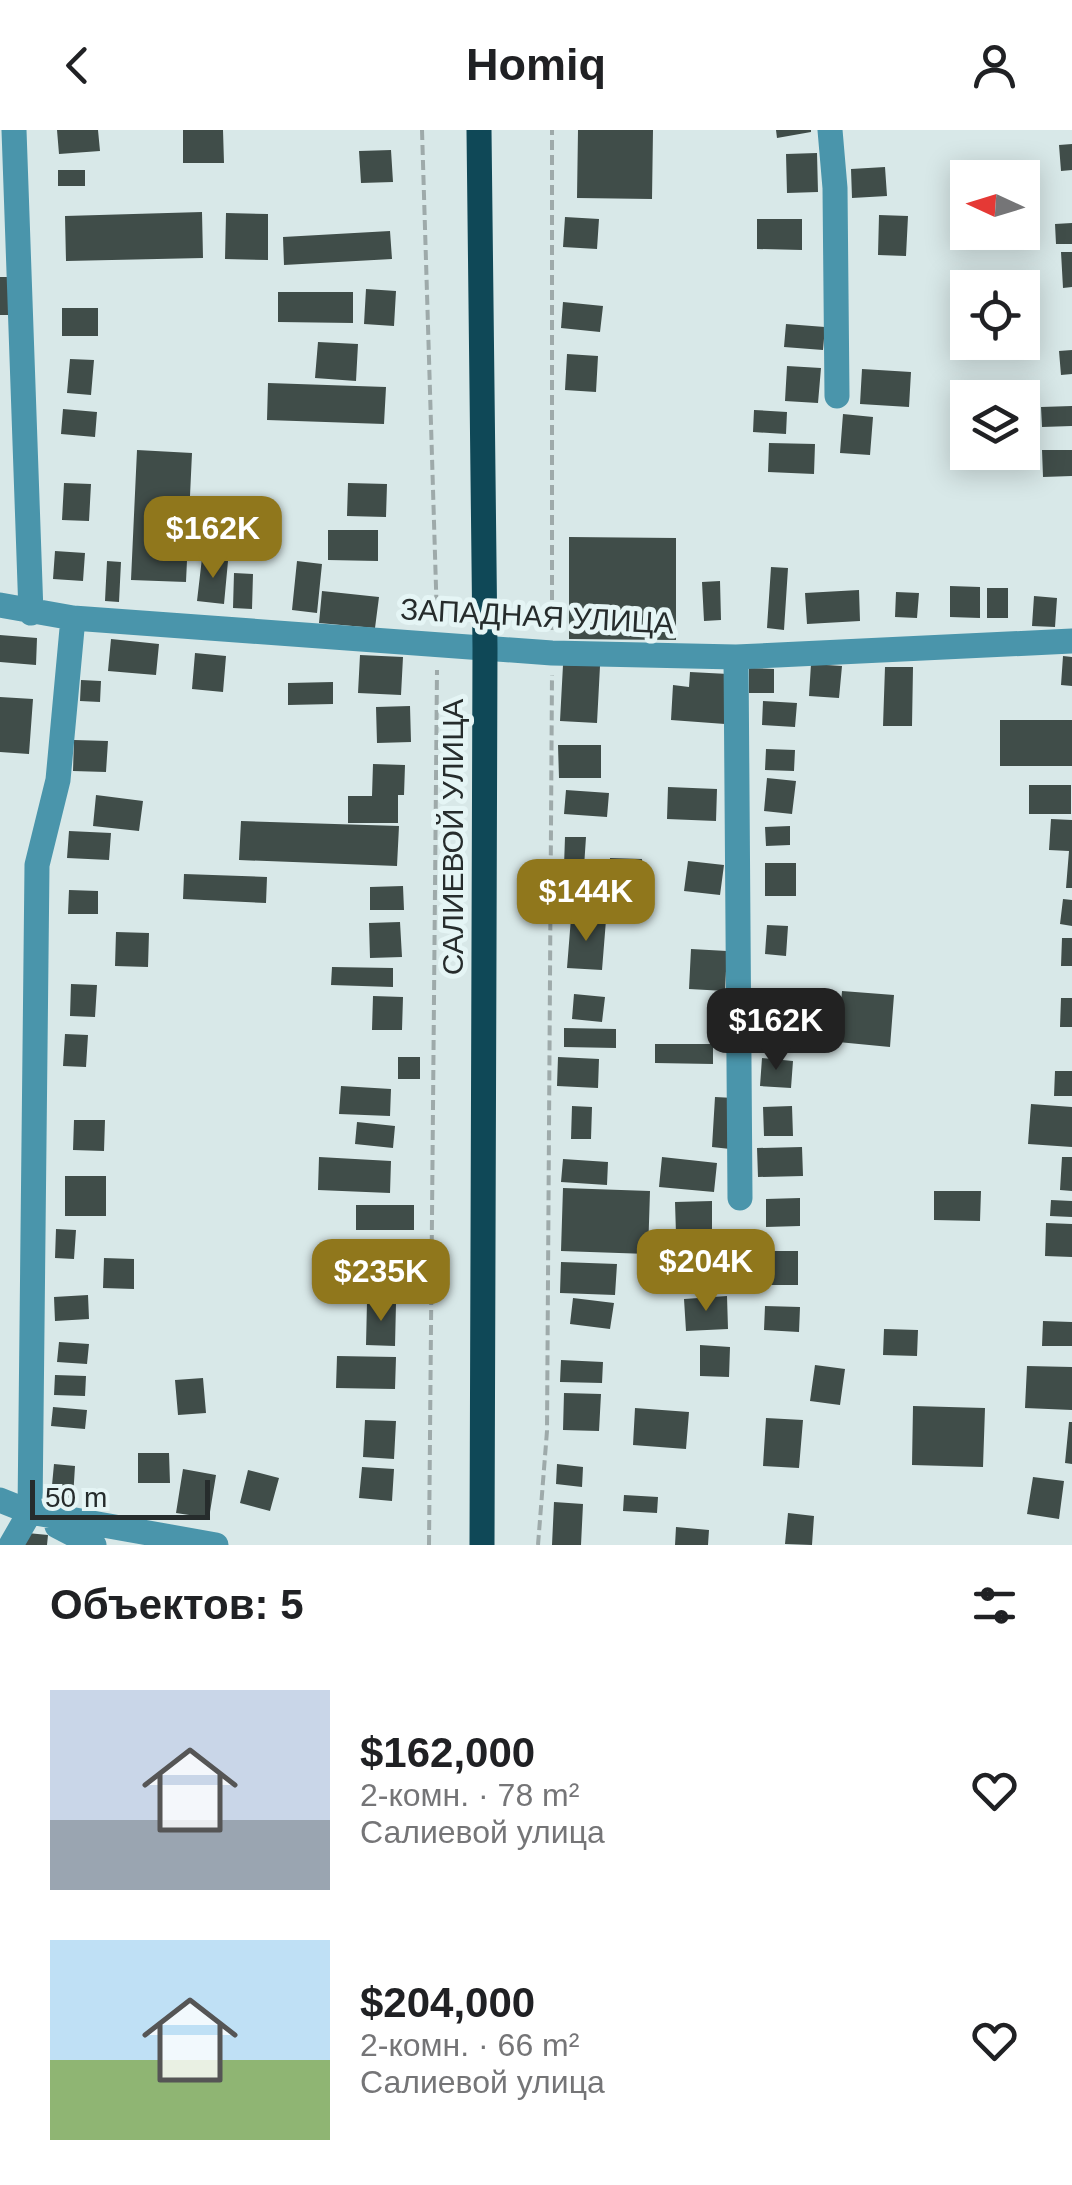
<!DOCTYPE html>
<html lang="ru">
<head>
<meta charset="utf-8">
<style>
  :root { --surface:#fff; --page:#f2f2f2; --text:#202124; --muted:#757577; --accent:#90771c }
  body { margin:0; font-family:Arial,sans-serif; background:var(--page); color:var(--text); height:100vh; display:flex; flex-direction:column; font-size:38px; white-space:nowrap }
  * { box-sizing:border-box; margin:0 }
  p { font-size:32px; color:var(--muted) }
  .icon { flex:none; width:55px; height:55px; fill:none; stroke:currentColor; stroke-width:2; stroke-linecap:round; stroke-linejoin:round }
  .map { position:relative; height:1415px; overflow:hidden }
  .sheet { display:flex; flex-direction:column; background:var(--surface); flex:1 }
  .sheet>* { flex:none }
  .needle { width:65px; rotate:274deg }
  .buttons { position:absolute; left:950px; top:30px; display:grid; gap:20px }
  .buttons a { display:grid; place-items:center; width:90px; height:90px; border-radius:0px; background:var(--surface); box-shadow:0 5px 25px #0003; font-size:50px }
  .scale { position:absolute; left:30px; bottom:25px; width:180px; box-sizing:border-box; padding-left:10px; border:5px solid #262c2c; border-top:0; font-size:28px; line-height:35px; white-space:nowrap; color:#262c2c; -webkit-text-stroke:8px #e5f5f5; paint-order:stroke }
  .price { position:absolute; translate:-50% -85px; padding:0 22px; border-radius:20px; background:var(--accent); color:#fff; font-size:32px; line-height:65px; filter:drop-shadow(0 2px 5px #0008) }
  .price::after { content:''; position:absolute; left:50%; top:60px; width:30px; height:22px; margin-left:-15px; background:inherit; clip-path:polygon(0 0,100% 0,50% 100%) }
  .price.selected { background:#222; color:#fff }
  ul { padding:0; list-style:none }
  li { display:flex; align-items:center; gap:30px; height:250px; padding:0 50px }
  li span { display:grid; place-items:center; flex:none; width:280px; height:200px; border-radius:0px; color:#555 }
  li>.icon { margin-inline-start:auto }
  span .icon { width:120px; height:120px; fill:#fffc; stroke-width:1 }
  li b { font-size:42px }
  h2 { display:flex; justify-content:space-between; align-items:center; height:120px; padding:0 50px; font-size:42px }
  header { display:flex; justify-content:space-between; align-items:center; height:130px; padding:0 50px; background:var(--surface); font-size:45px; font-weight:600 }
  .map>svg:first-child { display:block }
  .building { fill:#404d49 }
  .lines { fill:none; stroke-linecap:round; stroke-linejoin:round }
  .path { stroke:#9eaaaa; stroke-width:4; stroke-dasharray:10 5; stroke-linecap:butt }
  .minor { stroke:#4a95ab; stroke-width:25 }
  .major { stroke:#0f4857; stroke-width:25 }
  .labels { text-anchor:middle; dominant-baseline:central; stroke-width:10; stroke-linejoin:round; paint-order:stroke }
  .street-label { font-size:30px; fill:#262c2c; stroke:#e5f5f5 }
</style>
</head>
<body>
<header><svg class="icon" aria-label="back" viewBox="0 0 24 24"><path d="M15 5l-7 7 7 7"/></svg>Homiq<svg class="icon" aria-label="person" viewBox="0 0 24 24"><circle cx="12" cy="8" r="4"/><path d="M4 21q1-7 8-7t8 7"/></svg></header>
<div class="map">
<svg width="1072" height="1415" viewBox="0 0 1072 1415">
  <rect width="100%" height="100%" fill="#d8e8e8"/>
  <path class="building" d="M57,0H98L100,21L59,24Z
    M183,0H223L224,33H183Z
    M578,0H653L652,69L577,68Z
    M776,0H811V2L777,8Z
    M1072,14V40L1061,41L1059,15Z
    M391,20L393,52L361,53L359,21Z
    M817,23L818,62L787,63L786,24Z
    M885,37L887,66L852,68L851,39Z
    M58,40H85V56H58Z
    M202,82L203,128L66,131L65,86Z
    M226,83L268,84V130L225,129Z
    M879,85L908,86L906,126L878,125Z
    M565,87L599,89L597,119L563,117Z
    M757,89H802V120L757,119Z
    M1072,93V114H1056L1055,94Z
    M390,101L392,129L284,135L283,107Z
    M1061,122H1072V157L1063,158Z
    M0,147H8L9,185H0Z
    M366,159L396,161L394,196L364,194Z
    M278,162H353V193L278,192Z
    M563,172L603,176L600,202L561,198Z
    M62,178H98V206H62Z
    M786,194L825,197L823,220L784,217Z
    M318,212L358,214L356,251L315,248Z
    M1072,220V244L1061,245L1059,221Z
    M567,224L598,226L596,262L565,260Z
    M70,229L94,230L91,265L67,263Z
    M787,236L821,238L818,273L785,271Z
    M862,239L911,242L909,277L860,274Z
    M268,253L386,257L384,294L267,290Z
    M1072,276V296L1042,297L1041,277Z
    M63,279L97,282L95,307L61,304Z
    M754,280L787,282L786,304L753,302Z
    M843,284L873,287L870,325L840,323Z
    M769,313L815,314L814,344L768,342Z
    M137,320L192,323L186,452L131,450Z
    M1042,320H1072V346L1043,347Z
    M64,353L91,354L89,391L62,390Z
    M348,353L387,354L386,387L347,386Z
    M328,400H378V431L328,430Z
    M569,407L676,408V510L569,509Z
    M55,421L85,423L83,451L53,449Z
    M202,428L228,431L224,474L197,471Z
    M107,431L121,432L119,472L105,471Z
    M297,431L322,434L317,483L292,480Z
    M771,437L788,438L784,500L767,498Z
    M234,443L253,444L252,479L233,478Z
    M720,451L721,490L704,491L702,452Z
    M950,456L980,457V488L950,487Z
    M987,458H1008V488H987Z
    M859,460L860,491L807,494L805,463Z
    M322,461L379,467L375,498L319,493Z
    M896,462L919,463L917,488L895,487Z
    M1034,466L1057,468L1055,497L1032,496Z
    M0,505L37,508L36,535L0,532Z
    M111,509L159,514L156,545L108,541Z
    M195,523L226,526L223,562L192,559Z
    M360,525L403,527L401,565L358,563Z
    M1063,526L1072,527V556L1061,555Z
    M811,534L842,536L839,568L809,566Z
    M563,535L600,536L597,593L560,591Z
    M885,537H913L912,596H883Z
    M749,538L774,539V563H749Z
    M690,542L728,544L725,594L671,590L673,555L689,557Z
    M81,550L101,551L100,572L80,571Z
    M333,552V574L288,575V553Z
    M0,567L33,569L29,624L0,622Z
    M763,571L797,573L795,597L762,595Z
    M410,576L411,612L377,613L376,577Z
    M1000,590H1072V636H1000Z
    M74,610L108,611L106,642L73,641Z
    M558,615H601V648H559Z
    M766,619L795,620L794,641L765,640Z
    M373,634L405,635L404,665H398V693H348V666H372Z
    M767,648L796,651L792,684L764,681Z
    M1029,655H1071V684H1029Z
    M668,657L717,659L716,691L667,689Z
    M566,660L609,663L607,687L564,684Z
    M96,665L143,671L139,701L93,696Z
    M1051,689L1072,690V758H1066L1069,721L1049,720Z
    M241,691L399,696L397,736L239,730Z
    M790,696V715L766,716L765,697Z
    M69,701L111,703L109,730L67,728Z
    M565,707H586L584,737L564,736Z
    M610,728L642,729L641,767H610Z
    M688,731L724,735L720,765L684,761Z
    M765,733H796V766H765Z
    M184,744L267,747L266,773L183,769Z
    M403,756L404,780H370V757Z
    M69,760L98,761V784H68Z
    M1063,769L1072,770V796L1060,794Z
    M571,788L606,790L602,840L567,838Z
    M400,792L402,827L370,828L369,793Z
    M767,795L788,796L786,826L765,824Z
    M116,802L149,803L148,837L115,836Z
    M1062,808H1072V836H1061Z
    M691,819L727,821L725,861L689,859Z
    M332,837L393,838V857L331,855Z
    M71,854L97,855L95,887L70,886Z
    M842,861L894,865L890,917L838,912Z
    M574,864L605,867L602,892L572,889Z
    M373,866L403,867L402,900H372Z
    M1061,868H1072V897H1060Z
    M564,898L616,899V918L564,917Z
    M65,904L88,905L86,937L63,936Z
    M655,914H713V934L655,933Z
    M398,927H420V949H398Z
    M558,927L599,929L598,958L557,956Z
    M762,928L793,931L791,958L760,956Z
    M1055,941H1072V966H1054Z
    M341,956L391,959L390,986L339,984Z
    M715,967L734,968L730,1019L712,1017Z
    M1031,974L1072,977V1017L1028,1014Z
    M572,976L592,977L591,1009H571Z
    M792,976L793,1006H764L763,977Z
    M74,990H105L104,1021L73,1020Z
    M357,992L395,996L393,1018L355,1014Z
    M802,1017L803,1046L758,1047L757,1018Z
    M319,1027L391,1031L390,1063L318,1060Z
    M662,1027L717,1033L714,1062L659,1057Z
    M1062,1027H1072V1061L1060,1060Z
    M563,1029L608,1032L607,1055L561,1052Z
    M65,1046H106V1086H65Z
    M563,1058L650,1061L648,1124L561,1121Z
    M934,1061H981L980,1091L934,1090Z
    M800,1068V1096L766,1097V1069Z
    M1051,1070L1072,1071V1087L1050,1086Z
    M712,1071V1103L676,1104L675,1072Z
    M356,1075H414V1100H356Z
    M1046,1093L1072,1094V1127L1045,1126Z
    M56,1099L76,1100L74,1129L55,1128Z
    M763,1121H798V1155H762Z
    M333,1126L396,1130L394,1161L331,1157Z
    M104,1128L134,1129V1159L103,1158Z
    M561,1132L617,1134L615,1165L560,1163Z
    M88,1165L89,1189L55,1191L54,1167Z
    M727,1166L728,1199L686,1201L684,1169Z
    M573,1168L614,1173L610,1199L570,1194Z
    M367,1172L396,1173L395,1216L366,1215Z
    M765,1176L800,1177L799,1202L764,1200Z
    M1043,1191L1072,1192V1216H1042Z
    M884,1199L918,1200L917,1226L883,1225Z
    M59,1212L89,1214L87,1234L57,1232Z
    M700,1215L730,1217L729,1247L700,1246Z
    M337,1226L396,1227L395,1259L336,1258Z
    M561,1230L603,1232L602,1253L560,1252Z
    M815,1235L845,1239L840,1275L810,1271Z
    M1027,1236L1072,1237V1280L1025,1278Z
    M55,1245L86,1246L85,1266L54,1265Z
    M203,1248L206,1283L178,1285L175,1250Z
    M564,1263L601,1264L599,1301L563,1300Z
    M913,1276L985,1278L983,1337L912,1335Z
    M53,1277L87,1280L85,1299L51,1296Z
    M635,1278L689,1282L686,1319L633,1315Z
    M766,1288L803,1290L799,1338L763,1336Z
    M365,1290L396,1291L394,1329L363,1327Z
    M1069,1292H1072V1334L1065,1333Z
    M138,1323H169L170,1353H138Z
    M54,1334L75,1336L73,1368L51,1366Z
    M557,1334L583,1337L582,1357L556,1354Z
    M362,1337L394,1339L392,1371L359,1368Z
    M183,1339L216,1345L209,1388L176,1383Z
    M248,1340L279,1348L270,1381L240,1373Z
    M1033,1347L1064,1351L1059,1389L1027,1384Z
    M624,1365L658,1367L657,1383L623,1381Z
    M554,1372L583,1374L581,1415H552Z
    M788,1383L814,1386L812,1415L785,1414Z
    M676,1397L709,1400L708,1415H675Z
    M17,1402L48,1405L47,1415H16Z"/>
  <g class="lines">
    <path class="path" d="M422,0L437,490
      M552,500V0
      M429,1415L437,540
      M538,1415L547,1301L552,545"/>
    <path class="minor" d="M14,0L31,483
      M830,0L835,58L837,266
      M0,475L73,488L552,523L736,527L1072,511
      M736,527L740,1068
      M0,1370L30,1382L216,1415
      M30,1382L37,735L58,650L73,488
      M57,1396L94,1415
      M11,1415L30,1382"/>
    <path class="major" d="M479,0L485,518L482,1415"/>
  </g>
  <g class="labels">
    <g class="street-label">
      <text transform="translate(537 486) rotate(3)">ЗАПАДНАЯ УЛИЦА</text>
      <text transform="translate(452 707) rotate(-90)">САЛИЕВОЙ УЛИЦА</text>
    </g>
  </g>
</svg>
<div class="buttons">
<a><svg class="needle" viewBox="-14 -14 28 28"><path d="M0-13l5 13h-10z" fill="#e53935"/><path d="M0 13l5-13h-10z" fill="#757577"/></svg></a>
<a><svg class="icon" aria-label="locate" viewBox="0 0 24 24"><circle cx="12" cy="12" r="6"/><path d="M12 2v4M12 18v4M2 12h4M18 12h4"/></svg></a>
<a><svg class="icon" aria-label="layers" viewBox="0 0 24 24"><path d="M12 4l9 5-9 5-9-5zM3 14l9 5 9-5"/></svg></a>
</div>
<div class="scale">50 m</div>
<b class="price" style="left:213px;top:451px">$162K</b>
<b class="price" style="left:586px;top:814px">$144K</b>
<b class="price selected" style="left:776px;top:943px">$162K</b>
<b class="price" style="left:706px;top:1184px">$204K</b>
<b class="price" style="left:381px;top:1194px">$235K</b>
</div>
<section class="sheet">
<h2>Объектов: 5<svg class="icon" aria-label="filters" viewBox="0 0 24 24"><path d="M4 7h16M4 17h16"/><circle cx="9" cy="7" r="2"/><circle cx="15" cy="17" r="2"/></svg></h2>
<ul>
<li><span style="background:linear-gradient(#c9d6e8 65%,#9aa5b1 0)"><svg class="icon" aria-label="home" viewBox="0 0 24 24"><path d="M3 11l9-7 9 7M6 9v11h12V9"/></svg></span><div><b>$162,000</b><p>2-комн. · 78 m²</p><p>Салиевой улица</p></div><svg class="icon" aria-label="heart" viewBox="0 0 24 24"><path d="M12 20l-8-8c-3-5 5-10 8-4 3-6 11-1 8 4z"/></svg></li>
<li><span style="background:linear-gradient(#bfe0f5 60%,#8fb573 0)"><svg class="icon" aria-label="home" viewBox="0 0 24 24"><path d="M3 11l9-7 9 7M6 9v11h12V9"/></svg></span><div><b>$204,000</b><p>2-комн. · 66 m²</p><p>Салиевой улица</p></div><svg class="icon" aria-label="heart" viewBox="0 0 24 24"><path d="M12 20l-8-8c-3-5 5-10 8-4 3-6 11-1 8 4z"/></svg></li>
</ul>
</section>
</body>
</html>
